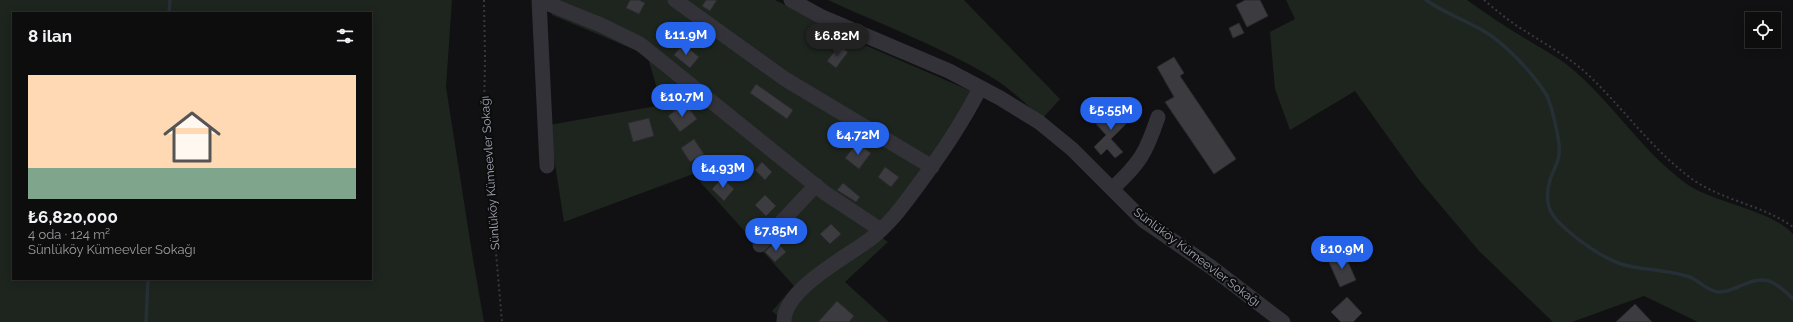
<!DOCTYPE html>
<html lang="tr">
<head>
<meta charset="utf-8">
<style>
  :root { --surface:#0d0d0e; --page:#1b1b1c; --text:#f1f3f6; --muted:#9a9c9e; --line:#2d2d2e; --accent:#2563eb }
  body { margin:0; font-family:Raleway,sans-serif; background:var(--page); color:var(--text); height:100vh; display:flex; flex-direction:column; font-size:15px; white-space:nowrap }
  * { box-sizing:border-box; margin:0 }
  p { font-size:13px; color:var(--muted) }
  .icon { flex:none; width:22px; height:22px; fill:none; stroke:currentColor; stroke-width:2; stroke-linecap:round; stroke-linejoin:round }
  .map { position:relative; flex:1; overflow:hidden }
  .drawer { position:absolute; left:12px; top:12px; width:360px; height:268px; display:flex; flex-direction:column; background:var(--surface); border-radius:0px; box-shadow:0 2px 10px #0003,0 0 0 1px var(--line) }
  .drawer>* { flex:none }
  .buttons { position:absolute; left:1745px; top:12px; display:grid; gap:8px }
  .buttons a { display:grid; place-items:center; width:36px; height:36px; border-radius:0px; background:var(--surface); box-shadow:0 2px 10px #0003,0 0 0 1px var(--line); font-size:20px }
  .price { position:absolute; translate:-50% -34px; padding:0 9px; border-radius:14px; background:var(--accent); color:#fff; font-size:13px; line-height:26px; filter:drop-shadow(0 1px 2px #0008) }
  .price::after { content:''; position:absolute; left:50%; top:24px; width:12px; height:9px; margin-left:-6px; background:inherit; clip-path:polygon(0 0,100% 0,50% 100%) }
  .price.current { background:#222; color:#fff }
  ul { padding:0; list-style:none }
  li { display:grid; align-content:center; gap:8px; height:212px; padding:0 16px }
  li+li { border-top:1px solid var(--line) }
  li span { display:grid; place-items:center; height:124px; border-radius:0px; color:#555 }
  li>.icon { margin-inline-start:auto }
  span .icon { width:72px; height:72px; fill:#fffc; stroke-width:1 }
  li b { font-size:17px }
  h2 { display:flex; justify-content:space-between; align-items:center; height:48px; padding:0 16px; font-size:17px }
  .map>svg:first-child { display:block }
  .green { fill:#1d251e; fill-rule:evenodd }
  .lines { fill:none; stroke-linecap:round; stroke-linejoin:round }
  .stream { stroke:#272f36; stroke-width:3.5 }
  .building { fill:#3b3b40; stroke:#2b2b2f }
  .path { stroke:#38393f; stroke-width:2; stroke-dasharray:2 3; stroke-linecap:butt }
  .minor { stroke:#323238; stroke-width:15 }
  .labels { text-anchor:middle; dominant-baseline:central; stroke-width:4; stroke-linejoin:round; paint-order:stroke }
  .street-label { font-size:12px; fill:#a2a6b4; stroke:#0c0c0d }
</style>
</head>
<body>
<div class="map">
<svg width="1793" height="322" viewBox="0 0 1793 322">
  <rect width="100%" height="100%" fill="#111113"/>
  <path class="green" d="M0,0H452L446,87L472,253L484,322H0ZM13,13H371V279H13Z
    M550,0H775L867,46L973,92L932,158L875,232L888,242L845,282L889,322H784L772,311L794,286L693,174L564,222L549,125L662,105L647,55L552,15Z
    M828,0H964L1060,99L1043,118C1025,104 1008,86 988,75C937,45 882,25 828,0Z
    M1286,0H1467C1488,15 1509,29 1531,42C1544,50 1559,58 1571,68C1612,102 1641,150 1684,182C1711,203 1771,209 1793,234V322H1698L1644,296L1572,322H1553L1479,251L1419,180L1355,91L1290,130L1275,89L1270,32L1295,19Z"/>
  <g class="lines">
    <path class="stream" d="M1426,0C1443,12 1464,20 1482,30C1504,42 1534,74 1547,96C1552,107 1561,143 1559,155C1558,164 1552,172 1550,180C1542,208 1553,219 1574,236C1588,247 1604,258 1621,264C1643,271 1669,269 1692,278C1700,282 1708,291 1718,292C1725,293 1732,289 1738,287C1764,274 1773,279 1793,299
      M169,13L170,0
      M146,322L148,279"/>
  </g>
  <path class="building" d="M630,0H639L645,3L639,14L626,8Z
    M706,0H717L710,11L702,6Z
    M1245,0H1260L1268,16L1247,27L1236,5Z
    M1239,23L1244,33L1233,38L1229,28Z
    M683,44L699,57L690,68L674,55Z
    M839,46L848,52L836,68L827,61Z
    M1174,57L1184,73L1180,76L1236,159L1214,174L1165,102L1174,97L1157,67Z
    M756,84L793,110L787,119L750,93Z
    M685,103L697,119L680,132L668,116Z
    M1116,105L1130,120L1111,139L1123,152L1115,158L1107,149L1101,155L1094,147L1106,135L1096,124Z
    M649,118L654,136L633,142L628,123Z
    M694,139L704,154L690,162L681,148Z
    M857,143L871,153L859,169L845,158Z
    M762,162L772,172L765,180L755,170Z
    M885,167L899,177L891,187L878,177Z
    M722,178L734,189L724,201L712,189Z
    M843,183L860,197L856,202L837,190Z
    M765,195L776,206L766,216L755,205Z
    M754,220L762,230L755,238L745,227Z
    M831,224L841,234L830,244L820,234Z
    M776,241L786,252L775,262L765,252Z
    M1344,253L1356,280L1340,287L1328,260Z
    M1347,297L1362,313L1353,322H1341L1331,312Z
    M837,301L854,316L849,322H818Z
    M1635,304L1652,322H1616Z"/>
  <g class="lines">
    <path class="path" d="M484,0L485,58L484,114L502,322
      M1484,0C1497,11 1510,22 1525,31C1545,44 1567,56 1585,72C1622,106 1651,149 1692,179C1723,201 1763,205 1793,227"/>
    <path class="minor" d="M539,0L601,25L640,44L825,193L881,230
      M539,0L547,166
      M675,0L785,79L932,167
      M791,0L822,17L949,71L1000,98L1039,122L1072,149L1143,220L1211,267L1283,322
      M1112,189C1140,163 1146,153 1158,117
      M760,245L816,185
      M784,322C783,290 846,257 869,240C888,226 902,207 916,188C940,156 962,124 980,88"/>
  </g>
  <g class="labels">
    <g class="street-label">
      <text transform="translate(490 173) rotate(-94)">Sünlüköy Kümeevler Sokağı</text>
      <text transform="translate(1197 257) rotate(37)">Sünlüköy Kümeevler Sokağı</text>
    </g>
  </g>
</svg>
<div class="buttons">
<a><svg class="icon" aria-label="locate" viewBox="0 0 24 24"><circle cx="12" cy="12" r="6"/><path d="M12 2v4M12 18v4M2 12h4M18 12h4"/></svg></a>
</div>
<b class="price" style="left:686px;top:56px">₺11.9M</b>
<b class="price current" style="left:837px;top:57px">₺6.82M</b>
<b class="price" style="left:682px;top:118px">₺10.7M</b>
<b class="price" style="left:1111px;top:131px">₺5.55M</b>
<b class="price" style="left:858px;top:156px">₺4.72M</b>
<b class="price" style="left:723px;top:189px">₺4.93M</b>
<b class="price" style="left:776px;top:252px">₺7.85M</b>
<b class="price" style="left:1342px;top:270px">₺10.9M</b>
<section class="drawer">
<h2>8 ilan<svg class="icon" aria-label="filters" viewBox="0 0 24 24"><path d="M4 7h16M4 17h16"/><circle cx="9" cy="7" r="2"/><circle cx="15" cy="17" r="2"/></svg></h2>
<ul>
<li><span style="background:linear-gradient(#ffd9b3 75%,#7fa58c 0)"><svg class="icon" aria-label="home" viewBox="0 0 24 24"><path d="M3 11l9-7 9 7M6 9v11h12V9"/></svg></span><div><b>₺6,820,000</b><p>4 oda · 124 m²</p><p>Sünlüköy Kümeevler Sokağı</p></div></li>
</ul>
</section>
</div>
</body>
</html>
